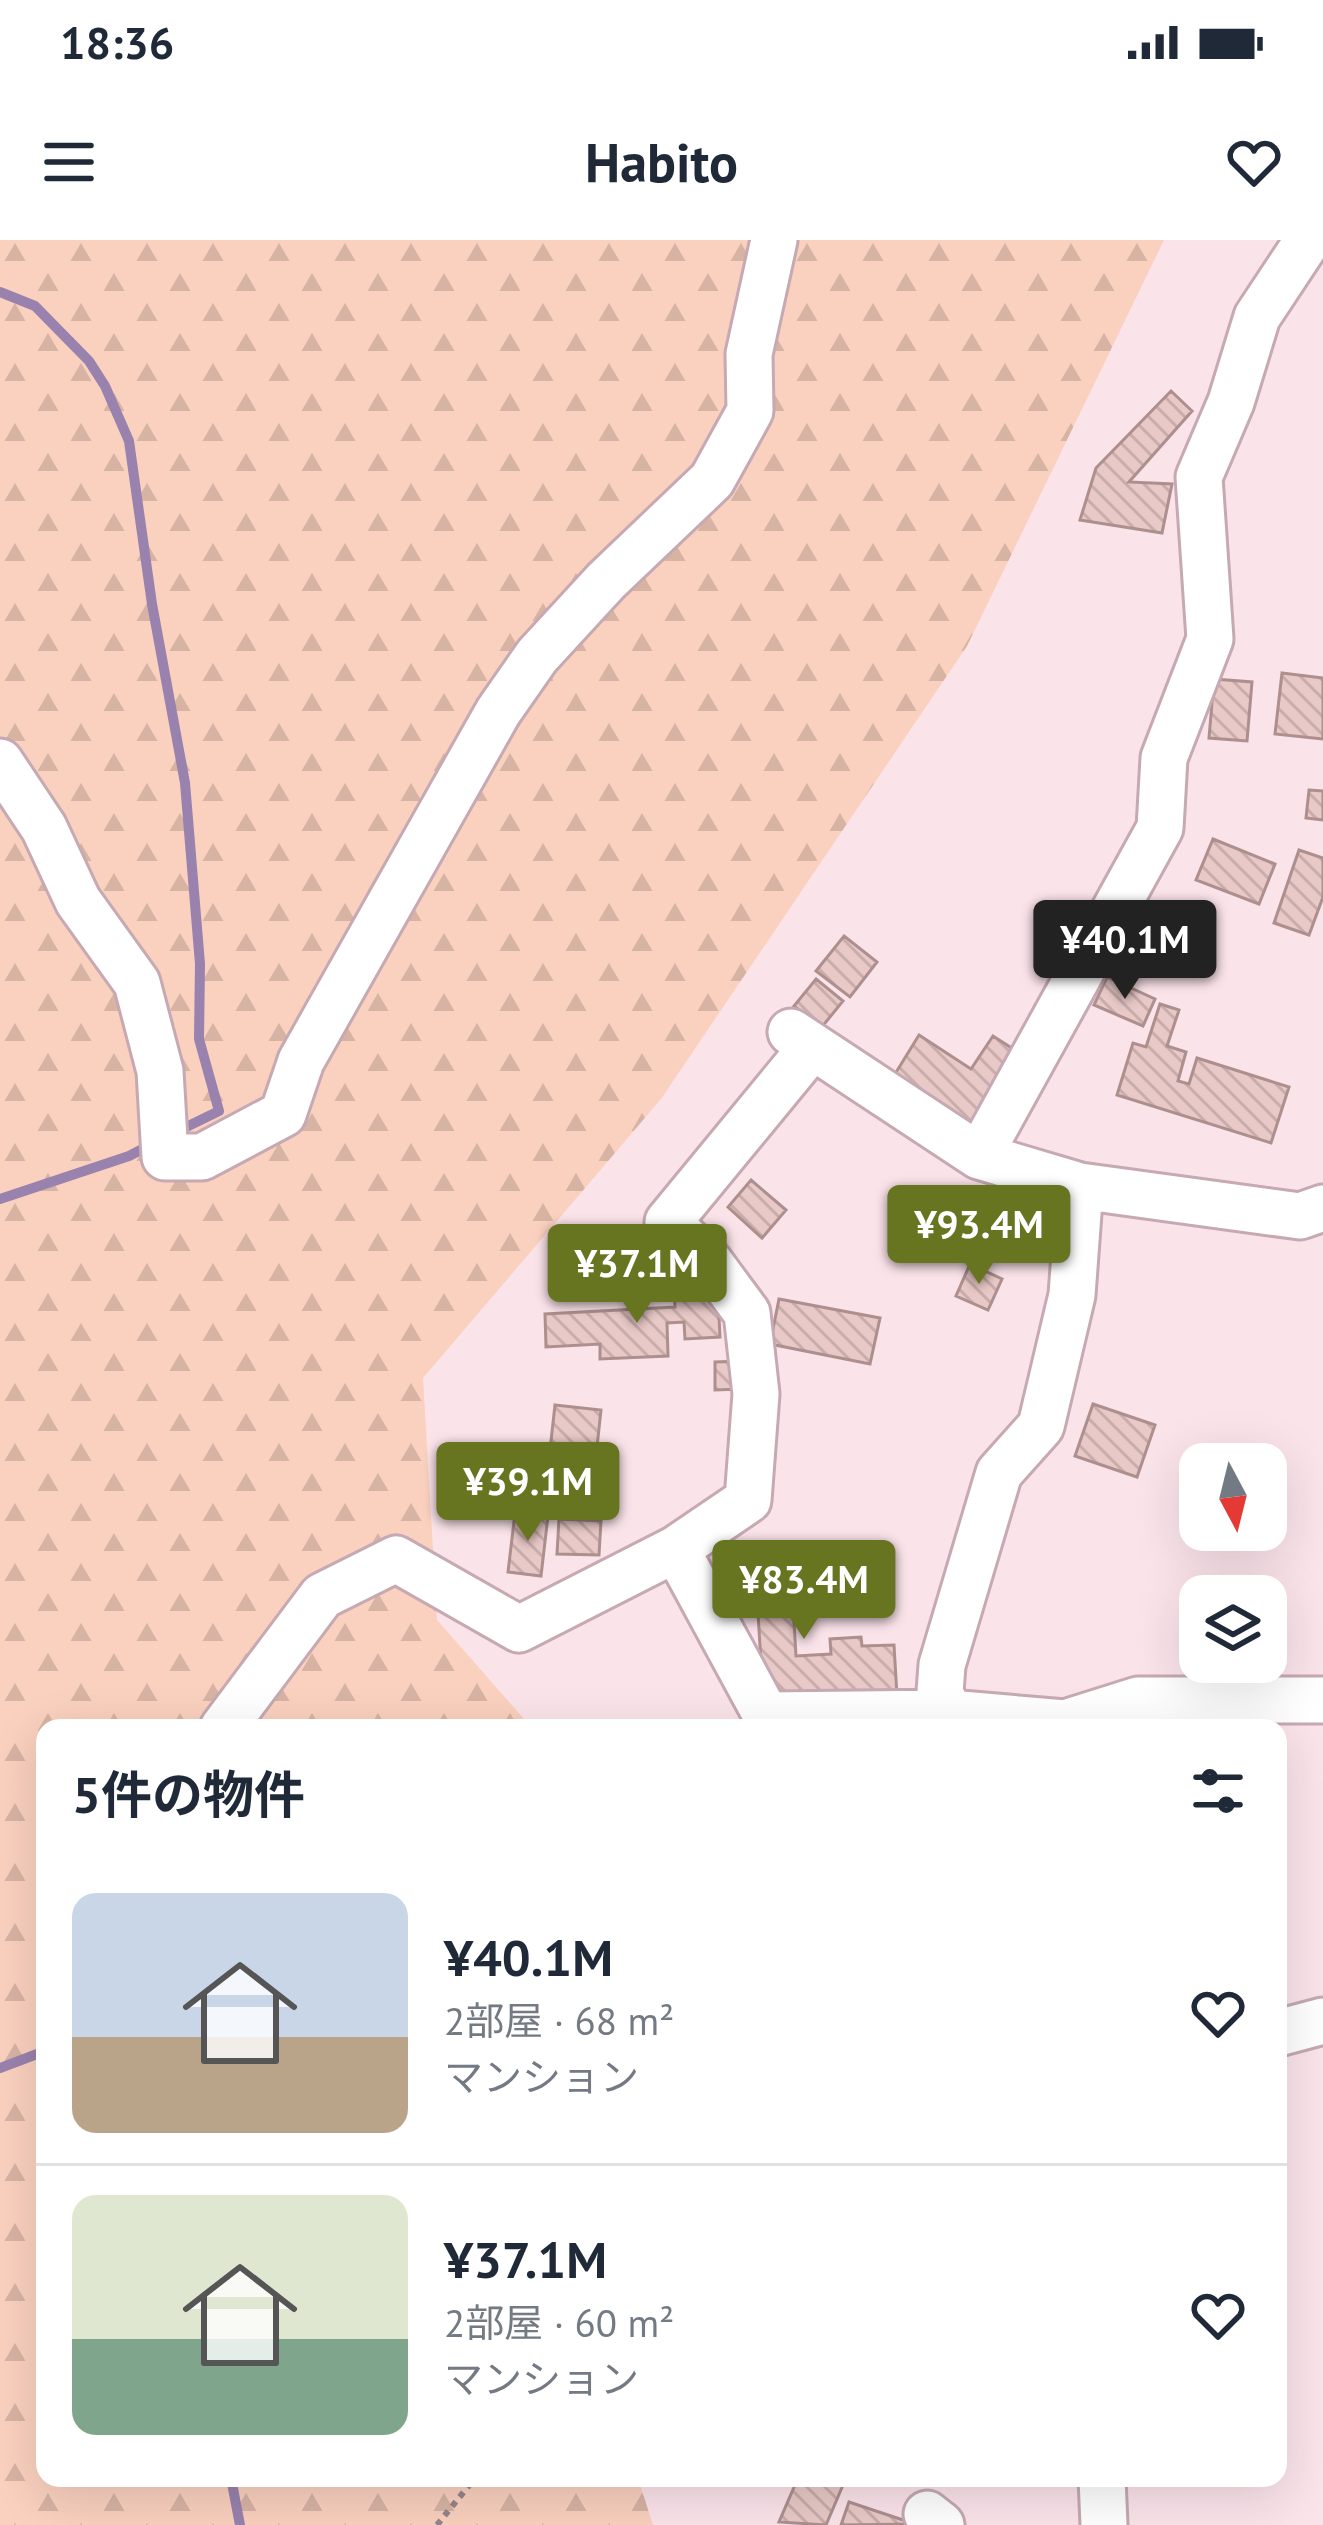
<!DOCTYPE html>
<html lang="ja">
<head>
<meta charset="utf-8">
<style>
  :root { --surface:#fff; --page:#f2f2f3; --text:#1f2937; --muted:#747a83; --line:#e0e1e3; --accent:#677420 }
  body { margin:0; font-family:"PT Sans","Noto Sans JP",sans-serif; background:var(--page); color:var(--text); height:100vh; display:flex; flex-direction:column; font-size:45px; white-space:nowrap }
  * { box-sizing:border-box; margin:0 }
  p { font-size:39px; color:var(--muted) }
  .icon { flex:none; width:66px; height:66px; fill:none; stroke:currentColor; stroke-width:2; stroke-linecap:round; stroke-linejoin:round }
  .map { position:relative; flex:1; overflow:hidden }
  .details { position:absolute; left:36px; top:1479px; width:1251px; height:768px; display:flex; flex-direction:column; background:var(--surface); border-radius:24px; box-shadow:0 12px 48px #0002 }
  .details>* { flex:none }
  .needle { width:78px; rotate:173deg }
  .tools { position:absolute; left:1179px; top:1203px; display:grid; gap:24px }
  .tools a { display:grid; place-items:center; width:108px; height:108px; border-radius:24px; background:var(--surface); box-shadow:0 12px 48px #0002; font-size:60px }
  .price { position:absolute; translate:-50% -102px; padding:0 27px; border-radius:12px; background:var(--accent); color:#fff; font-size:39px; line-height:78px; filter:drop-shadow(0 3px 6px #0008) }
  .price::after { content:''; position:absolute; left:50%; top:72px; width:36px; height:27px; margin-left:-18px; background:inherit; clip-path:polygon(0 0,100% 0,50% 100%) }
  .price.on { background:#222; color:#fff }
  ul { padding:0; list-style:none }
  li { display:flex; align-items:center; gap:36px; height:300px; padding:0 36px }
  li+li { border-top:3px solid var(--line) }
  li span { display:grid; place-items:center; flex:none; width:336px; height:240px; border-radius:24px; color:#555 }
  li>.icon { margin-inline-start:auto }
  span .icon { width:144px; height:144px; fill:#fffc; stroke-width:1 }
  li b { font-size:51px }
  h2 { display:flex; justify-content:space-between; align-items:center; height:144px; padding:0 36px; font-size:51px }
  .status { display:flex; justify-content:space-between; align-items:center; height:84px; padding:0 60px; background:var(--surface); direction:ltr }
  .status svg { height:33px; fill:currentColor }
  header { display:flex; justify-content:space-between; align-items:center; height:156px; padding:0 36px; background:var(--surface); font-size:54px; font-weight:600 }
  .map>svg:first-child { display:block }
  .forest { fill:url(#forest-firs) }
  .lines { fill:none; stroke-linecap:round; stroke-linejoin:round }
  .stream { stroke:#9982ad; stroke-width:10 }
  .building { fill:url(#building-back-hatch); stroke:#ad8f8e; stroke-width:3 }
  .minor-casing { stroke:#c6a9b2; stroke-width:51 }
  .path { stroke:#96858a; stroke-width:6; stroke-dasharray:6 6; stroke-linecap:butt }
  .minor { stroke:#fff; stroke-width:45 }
</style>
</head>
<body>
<div class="status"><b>18:36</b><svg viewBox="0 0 49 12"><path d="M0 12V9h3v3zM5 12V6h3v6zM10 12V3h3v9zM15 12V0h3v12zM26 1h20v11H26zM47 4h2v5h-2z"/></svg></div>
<header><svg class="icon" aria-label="menu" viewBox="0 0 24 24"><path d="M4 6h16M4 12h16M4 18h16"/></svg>Habito<svg class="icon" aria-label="heart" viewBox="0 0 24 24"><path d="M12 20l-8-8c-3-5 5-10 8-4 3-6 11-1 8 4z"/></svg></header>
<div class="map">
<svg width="1323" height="2285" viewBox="0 0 1323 2285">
  <defs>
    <pattern id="forest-firs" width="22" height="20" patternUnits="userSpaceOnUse" patternTransform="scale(3)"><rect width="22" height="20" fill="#fad0be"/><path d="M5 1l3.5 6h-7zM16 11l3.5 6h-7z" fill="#d7b3a4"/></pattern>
    <pattern id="building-back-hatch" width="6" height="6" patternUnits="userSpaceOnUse" patternTransform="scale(3)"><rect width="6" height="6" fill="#e8c9c7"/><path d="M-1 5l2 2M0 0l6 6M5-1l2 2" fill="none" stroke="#c8adab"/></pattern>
  </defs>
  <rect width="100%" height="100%" fill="#fbe3ea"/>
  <path class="forest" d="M0,0H1164L967,406L661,859L423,1138L437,1380L532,1488H45V2238H638L653,2285H0Z"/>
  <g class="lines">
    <path class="stream" d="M0,52L35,66L89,121L105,146L129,201L152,364L185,543L200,724L199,799L219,871L176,892
      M0,959L129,916L154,903
      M0,1828L45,1811
      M231,2238L240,2285"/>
  </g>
  <path class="building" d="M1171,151L1192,171L1129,242L1172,244L1162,293L1080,280L1096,228Z
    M1282,433L1323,438V499L1275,494Z
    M1214,439L1252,442L1247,501L1209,498Z
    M1309,550L1323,551V580L1306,578Z
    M1213,599L1275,624L1259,664L1196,640Z
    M1299,610L1323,618V657L1309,695L1274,683Z
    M844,696L877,722L850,757L816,731Z
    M1107,737L1155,759L1143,786L1094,765Z
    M816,739L843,761L821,788L794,766Z
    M1160,764L1179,770L1167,806L1186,812L1178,841L1189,844L1197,818L1289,847L1271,903L1117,855L1133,803L1146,807Z
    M919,795L971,829L993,796L1018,812L972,884L895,834Z
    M751,940L786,970L762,998L728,967Z
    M970,1024L1002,1039L988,1070L956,1056Z
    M704,1043L705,1058L718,1057L720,1097L685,1099L684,1082L667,1083L668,1116L600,1119V1104L546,1107L545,1074L675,1067L674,1045Z
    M779,1059L880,1078L870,1124L770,1104Z
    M742,1121V1149L715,1150V1122Z
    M1093,1164L1155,1185L1137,1237L1075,1216Z
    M555,1165L601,1170L595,1225L578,1223L575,1249L546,1246Z
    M515,1273L548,1276L541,1336L508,1332Z
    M559,1279L601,1281L599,1315L557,1314Z
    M757,1317L758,1331L791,1330L796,1416L831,1414L830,1399L861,1397L862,1406L894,1405L897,1456L763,1453L757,1358L723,1360L721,1319Z
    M798,2238H834L843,2245L826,2285L779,2282Z
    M849,2262L915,2284L841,2285Z"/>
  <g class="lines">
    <g class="minor-casing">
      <path id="minor" d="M0,522L44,588L78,661L137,743L160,831L165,917H202L283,874L301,821L498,472L537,416L606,341L712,240L750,171L749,114L774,0
        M791,792L979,916L1080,946L1300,976L1323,968
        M979,916L1160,588L1164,518L1210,399L1199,237L1231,162L1257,77L1308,0
        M676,1309L748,1260L756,1154L747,1073L710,1023L668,982L812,807
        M949,1473L940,1452L942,1425L999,1233L1041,1186L1072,1055L1080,946
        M223,1488L322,1356L396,1319L519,1389L676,1309L766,1475L949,1473L1065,1483L1138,1460H1323
        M1278,1793L1323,1781
        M1102,2238L1104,2285
        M927,2274L941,2285"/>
    </g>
    <path class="path" d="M437,2285L475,2238"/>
    <use href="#minor" class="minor"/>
  </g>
</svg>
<div class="tools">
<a><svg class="needle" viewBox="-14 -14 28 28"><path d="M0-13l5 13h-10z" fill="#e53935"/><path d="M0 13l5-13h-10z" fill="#747a83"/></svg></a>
<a><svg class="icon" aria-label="layers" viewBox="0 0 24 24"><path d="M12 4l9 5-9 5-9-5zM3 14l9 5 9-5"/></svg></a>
</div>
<b class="price on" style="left:1125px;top:762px">¥40.1M</b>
<b class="price" style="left:979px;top:1047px">¥93.4M</b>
<b class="price" style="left:637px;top:1086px">¥37.1M</b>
<b class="price" style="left:528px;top:1304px">¥39.1M</b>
<b class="price" style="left:804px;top:1402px">¥83.4M</b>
<section class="details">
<h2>5件の物件<svg class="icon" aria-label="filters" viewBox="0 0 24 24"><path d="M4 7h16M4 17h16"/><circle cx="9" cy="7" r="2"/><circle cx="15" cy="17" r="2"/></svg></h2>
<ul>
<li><span style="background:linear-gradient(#c9d6e8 60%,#b9a48a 0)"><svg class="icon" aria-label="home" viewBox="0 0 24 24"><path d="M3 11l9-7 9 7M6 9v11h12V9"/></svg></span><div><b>¥40.1M</b><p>2部屋 · 68 m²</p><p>マンション</p></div><svg class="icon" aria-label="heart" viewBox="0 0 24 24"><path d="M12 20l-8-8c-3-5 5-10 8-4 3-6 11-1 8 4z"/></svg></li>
<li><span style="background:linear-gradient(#dfe7d0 60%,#7fa58c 0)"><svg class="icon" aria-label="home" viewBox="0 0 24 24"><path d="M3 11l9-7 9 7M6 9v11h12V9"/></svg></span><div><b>¥37.1M</b><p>2部屋 · 60 m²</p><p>マンション</p></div><svg class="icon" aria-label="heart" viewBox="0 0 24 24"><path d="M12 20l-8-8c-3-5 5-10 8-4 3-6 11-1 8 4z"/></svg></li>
</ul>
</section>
</div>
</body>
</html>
